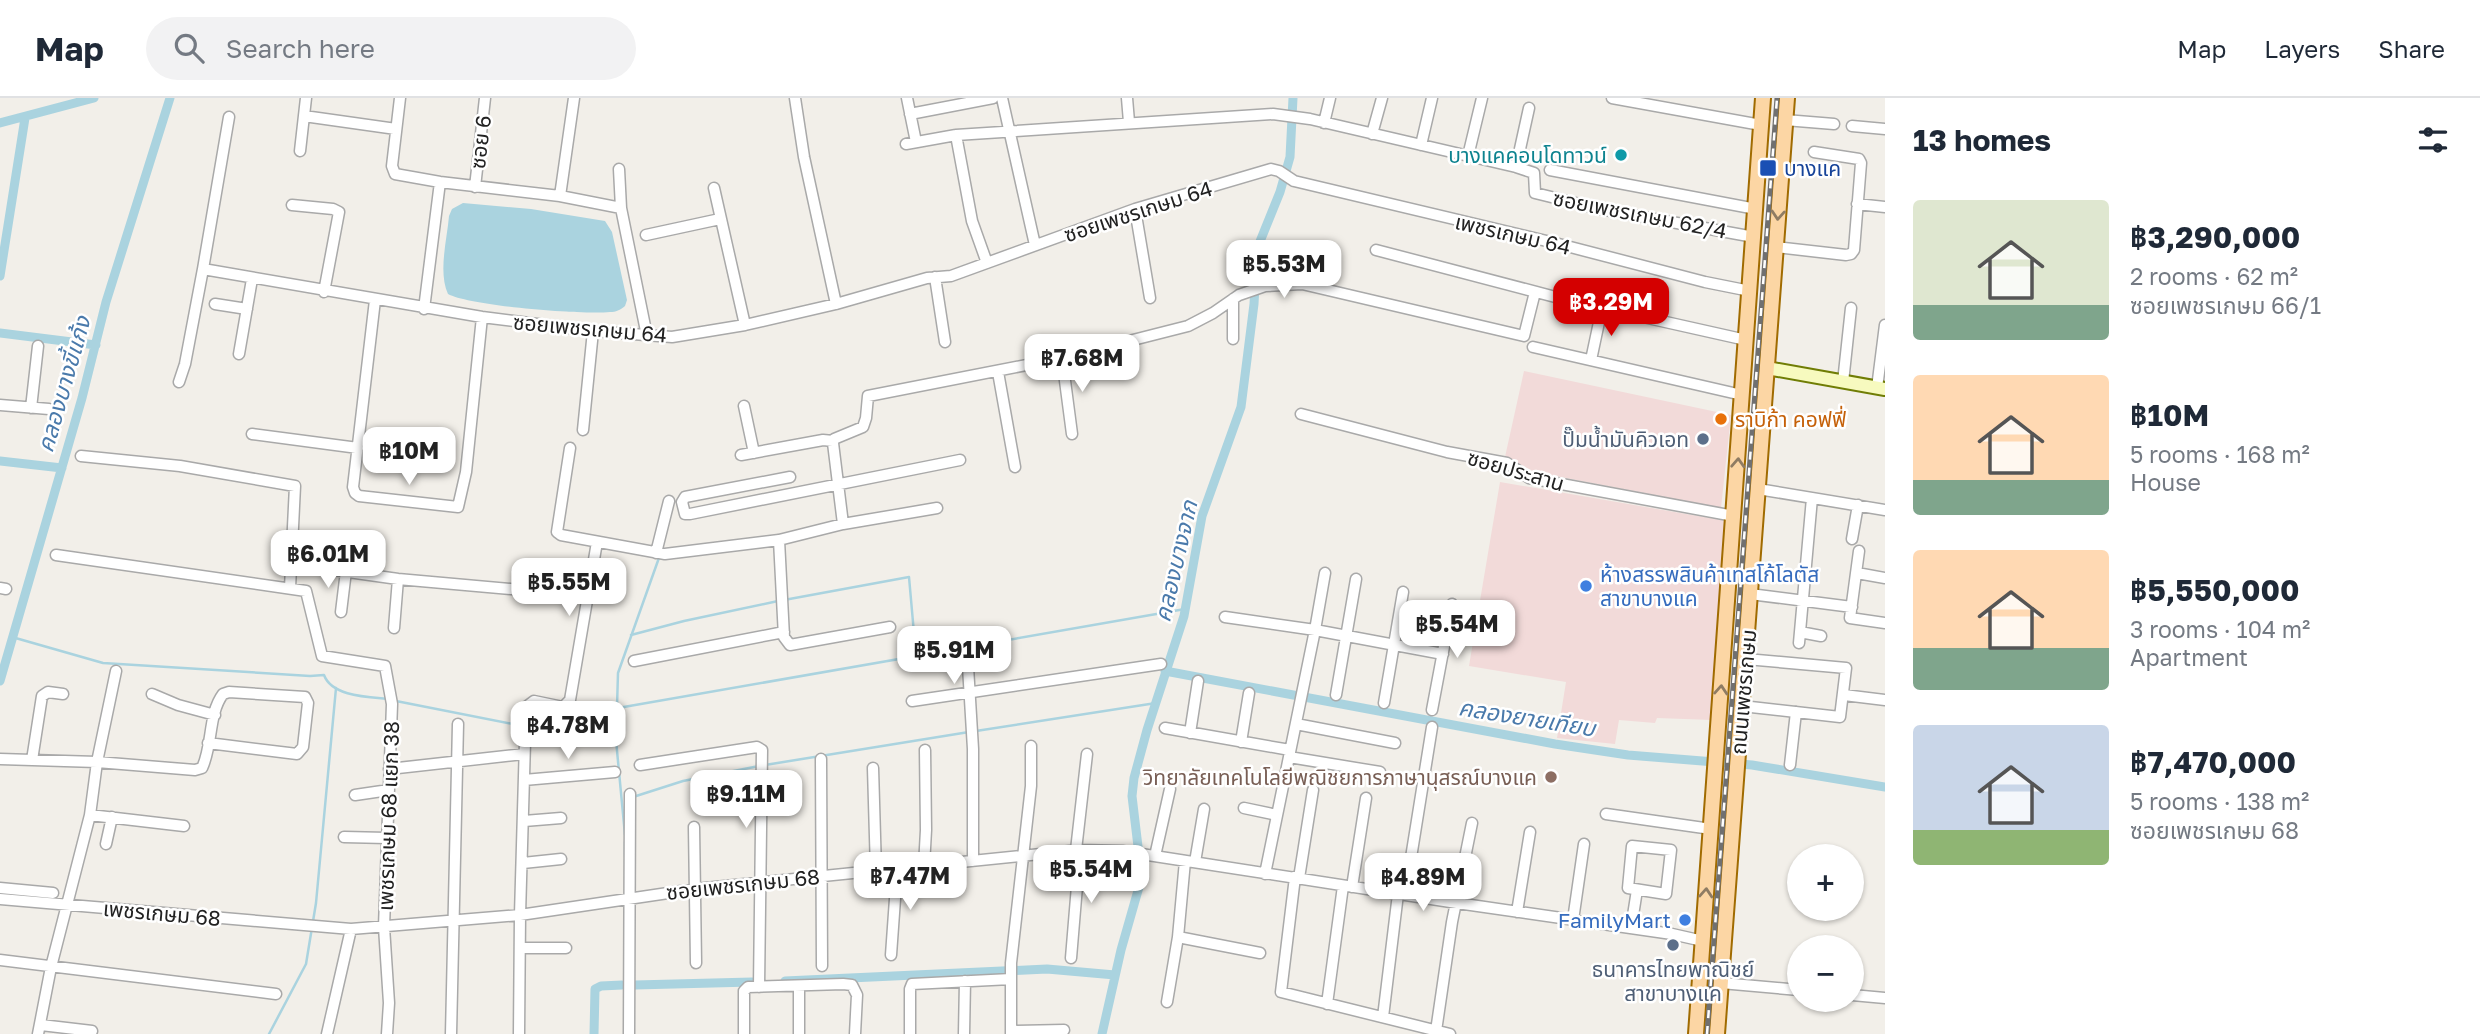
<!DOCTYPE html>
<html lang="en">
<head>
<meta charset="utf-8">
<style>
  :root { --surface:#fff; --page:#f2f2f3; --text:#1f2937; --muted:#747a83; --line:#e0e1e3; --accent:#d40000 }
  body { margin:0; font-family:"Golos Text","Noto Sans Thai",sans-serif; background:var(--page); color:var(--text); height:100vh; display:flex; flex-direction:column; font-size:26px; white-space:nowrap }
  * { box-sizing:border-box; margin:0 }
  p { font-size:23px; color:var(--muted) }
  .icon { flex:none; width:38px; height:38px; fill:none; stroke:currentColor; stroke-width:2; stroke-linecap:round; stroke-linejoin:round }
  .map { position:relative; flex:1; overflow:hidden }
  .panel { display:flex; flex-direction:column; background:var(--surface); width:595px }
  .panel>* { flex:none }
  .controls { position:absolute; left:1787px; top:746px; display:grid; gap:14px }
  .controls a { display:grid; place-items:center; width:77px; height:77px; border-radius:50%; background:var(--surface); box-shadow:0 2px 5px #0004; font-size:35px }
  .price { position:absolute; translate:-50% -60px; padding:0 16px; border-radius:14px; background:#fff; color:#222; font-size:23px; line-height:46px; filter:drop-shadow(0 2px 4px #0008) }
  .price::after { content:''; position:absolute; left:50%; top:42px; width:21px; height:16px; margin-left:-10px; background:inherit; clip-path:polygon(0 0,100% 0,50% 100%) }
  .price.selected { background:var(--accent); color:#fff }
  ul { padding:0; list-style:none }
  li { display:flex; align-items:center; gap:21px; height:175px; padding:0 28px }
  li span { display:grid; place-items:center; flex:none; width:196px; height:140px; border-radius:7px; color:#555 }
  li>.icon { margin-inline-start:auto }
  span .icon { width:84px; height:84px; fill:#fffc; stroke-width:1 }
  li b { font-size:30px }
  h2 { display:flex; justify-content:space-between; align-items:center; height:84px; padding:0 28px; font-size:30px }
  header { display:flex; align-items:center; gap:42px; box-sizing:border-box; height:98px; padding:0 35px; background:var(--surface); border-bottom:2px solid var(--line) }
  header strong { font-size:33px }
  nav { display:flex; gap:38px; margin-inline-start:auto; font-size:24px }
  .search { width:490px; height:63px; background:var(--page); display:flex; align-items:center; gap:18px; box-sizing:border-box; padding:0 24px; border-radius:38px; color:var(--muted); font-size:26px }
  main { display:flex; flex:1; min-height:0 }
  .map>svg:first-child { display:block }
  .commercial { fill:#f2dad9 }
  .water { fill:#aad3df }
  .lines { fill:none; stroke-linecap:round; stroke-linejoin:round }
  .stream { stroke:#aad3df; stroke-width:2.5 }
  .canal { stroke:#aad3df; stroke-width:9 }
  .minor-casing { stroke:#a9a9a9; stroke-width:13 }
  .secondary-casing { stroke:#707d05; stroke-width:16 }
  .primary-casing { stroke:#a06b00; stroke-width:18 }
  .minor { stroke:#fff; stroke-width:10 }
  .secondary { stroke:#f7fabf; stroke-width:12 }
  .primary { stroke:#fcd6a4; stroke-width:14 }
  .rail-casing { stroke:#707070; stroke-width:5 }
  .rail { stroke:#fff; stroke-width:2.5; stroke-dasharray:8; stroke-linecap:butt }
  .oneway { stroke:#8f7c63 }
  .culture-dot { fill:#0f9aa8; stroke:#fff; stroke-width:2.5 }
  .transit-dot { fill:#1a4fb4; stroke:#fff; stroke-width:2.5 }
  .food-dot { fill:#e8710a; stroke:#fff; stroke-width:2.5 }
  .service-dot { fill:#5c6f8a; stroke:#fff; stroke-width:2.5 }
  .shop-dot { fill:#3f7fe0; stroke:#fff; stroke-width:2.5 }
  .education-dot { fill:#8d6e63; stroke:#fff; stroke-width:2.5 }
  .labels { text-anchor:middle; dominant-baseline:central; stroke-width:5; stroke-linejoin:round; paint-order:stroke }
  .street-label { font-size:21px; fill:#222; stroke:#fff }
  .culture-label { font-size:21px; fill:#0d838f; stroke:#fff; text-anchor:end }
  .transit-label { font-size:21px; fill:#164399; stroke:#fff; text-anchor:start }
  .food-label { font-size:21px; fill:#c56008; stroke:#fff; text-anchor:start }
  .service-label { font-size:21px; fill:#4e5e75; stroke:#fff; text-anchor:end }
  .shop-label { font-size:21px; fill:#366cbe; stroke:#fff; text-anchor:start }
  .education-label { font-size:21px; fill:#785e54; stroke:#fff; text-anchor:end }
  .water-label { font-size:23px; font-style:italic; fill:#4a7aab; stroke:#fff }
</style>
</head>
<body>
<header>
<strong>Map</strong>
<div class="search"><svg class="icon" aria-label="search" viewBox="0 0 24 24"><circle cx="10" cy="10" r="6"/><path d="M15 15l6 6"/></svg>Search here</div>
<nav><a>Map</a><a>Layers</a><a>Share</a></nav>
</header>
<main>
<div class="map">
<svg width="1885" height="936" viewBox="0 0 1885 936">
  <rect width="100%" height="100%" fill="#f2efe9"/>
  <path class="commercial" d="M1524,273L1731,317L1721,410L1535,374L1505,359Z
    M1500,384L1727,423L1712,622L1657,620L1655,625L1619,622L1615,646L1557,640L1566,584L1469,568Z"/>
  <path class="water" d="M463,105L531,111L605,123L612,134L627,202L625,208C620,212 616,214 610,214C583,217 470,208 448,196C438,174 447,142 449,118L452,111Z"/>
  <g class="lines">
    <path class="stream" d="M784,502L909,479L916,558
      M631,537L684,523L778,503
      M12,539L103,565L310,578L324,577C332,599 370,599 389,601
      M396,603L523,628
      M618,610L1185,511
      M530,629L616,642
      M976,633L1156,605
      M765,667L969,634
      M633,699L683,683L759,668
      M625,737L616,642L618,575L660,457
      M625,758V744
      M269,936L306,866L316,805L336,590"/>
    <path class="canal" d="M0,25L94,0
      M0,178L25,20
      M0,235L96,247
      M0,363L62,370
      M1165,573L1555,646L1628,657L1752,667L1885,689
      M0,583L82,300L106,204L170,0
      M785,883L1047,871L1115,877
      M635,887L752,884
      M594,936L595,891L601,888L622,887
      M1102,936L1121,852L1139,789V757L1132,698L1134,680L1147,632L1184,518L1202,418L1241,309L1254,206L1257,151L1280,94L1290,59L1293,0"/>
    <g class="minor-casing">
      <path id="minor" d="M400,0L392,68L395,76L440,84L560,98L621,110
        M795,0L804,59L836,206
        M907,0L916,44
        M1002,0L1035,147
        M1127,0L1129,24
        M1612,0L1761,27
        M910,16L993,0
        M304,18L396,31
        M229,19L203,171L482,219L593,233L672,239L745,227L836,206L927,180L951,178L1135,111L1271,71L1279,73L1294,83L1555,145L1705,184L1750,193
        M1785,22L1834,26
        M1324,25L1330,0
        M1852,28L1885,31
        M1372,36L1382,0
        M956,37L972,123L987,165
        M906,46L956,37L1273,16L1310,21L1516,69L1534,75L1535,95L1600,111L1754,139
        M1421,47L1432,0
        M300,53L306,0
        M1468,58L1482,0
        M1516,69L1529,10
        M619,71L621,110L647,238
        M1550,72L1756,111
        M475,89L485,0
        M714,90L745,227
        M560,98L574,0
        M1857,106L1885,109
        M292,107L333,111L339,114L324,194
        M1135,111L1150,200
        M646,137L720,121
        M1776,149L1846,157L1851,156L1854,152L1861,65L1859,61L1814,54
        M1376,152L1563,201L1746,242
        M1266,167L1302,186L1524,238L1535,194
        M935,179L945,244
        M1233,201V241
        M375,202L353,389L355,395L359,398L458,409L466,374L482,219
        M215,206L247,211
        M424,211L440,84
        M1533,249L1742,297
        M239,256L252,181
        M1062,260L1072,336
        M1591,262L1602,210
        M998,274L1015,369
        M179,284L185,266L203,171
        M1843,284L1851,210
        M1877,290L1885,227
        M0,307L49,311
        M744,308L754,355
        M31,310L38,248
        M1301,316L1447,354L1507,365L1529,380L1734,418
        M583,332L593,233
        M252,336L358,350
        M570,350L557,434L561,437L665,456L779,442L843,426L937,410
        M741,357L823,342L833,343
        M81,358L180,368L295,388L290,490
        M790,379L685,399L682,404L685,416H690L960,362
        M1758,391L1885,412
        M843,426L833,345L834,341L863,329L866,320L868,298L1062,260L1188,228L1213,215L1239,197L1265,188L1302,186
        M1852,441L1858,407
        M779,442L784,539L790,547L890,529
        M1859,453L1850,520L1885,525
        M656,455L669,403
        M56,457L306,493L322,558L385,568L392,606L384,829L389,905L387,936
        M320,470L398,481L588,498
        M1325,475L1315,532L1443,556
        M1857,475L1885,480
        M0,490L6,491
        M1750,496L1852,509
        M341,514L346,473
        M1225,519L1315,532L1265,776
        M394,530L398,481
        M1800,534L1821,538
        M1799,545L1812,400
        M967,552L973,651V763
        M634,563L784,534
        M152,596L178,607L215,617
        M1336,597L1356,481
        M1844,597L1885,602
        M912,603L1161,566
        M1384,605L1403,494
        M1742,608L1840,619L1846,570L1746,561
        M1432,612L1452,506
        M1296,626L1395,645
        M1165,630L1290,652
        M1190,635L1198,583
        M1241,644L1249,595
        M1289,659L1380,674
        M0,661L97,664L195,672L202,670C213,647 208,616 223,596L229,594L305,599L308,605L303,649L297,656L208,645
        M821,661L822,868
        M32,662L42,598L48,594L63,596
        M640,667L757,649L762,652L759,889
        M1790,667L1796,614
        M873,670L876,773
        M389,671L524,656
        M524,682L615,674
        M355,697L389,692
        M1244,710L1277,717
        M1606,716L1711,731
        M90,717L184,728
        M524,723L561,720
        M694,729L696,865
        M344,739L387,740
        M106,746L112,719
        M1632,748L1671,752L1666,796L1628,790Z
        M1076,752L1087,656
        M1155,758L1170,691
        M1185,763L1178,839L1260,855
        M1195,764L1204,711
        M523,765L561,761
        M924,768L926,732L925,652
        M1295,779L1281,894L1450,936
        M1299,780L1313,692
        M1352,789L1366,700
        M0,790L53,795
        M1405,797L1432,629
        M0,801L351,831L520,817L695,791L1080,752L1122,753L1457,805L1672,836L1703,843
        M1517,814L1530,734
        M1573,822L1584,746
        M1631,830L1637,792
        M521,850H566
        M891,857L895,801L894,771
        M1071,860L1080,752
        M0,862L276,896
        M1721,885L1799,892
        M799,888V936
        M1852,897L1885,900
        M1167,904L1178,839
        M1327,906L1343,788
        M1383,919L1398,796
        M41,927L92,933
        M1011,933L1064,932
        M1436,933L1452,824L1472,725
        M38,936L51,869L90,717L97,664L116,573
        M327,936L351,831
        M451,936L458,626
        M519,936L520,817L526,609L534,603L563,609L570,602L597,444
        M629,936L630,696
        M744,936V893L748,889L843,886L852,887L857,897L855,936
        M910,936V891L912,886L1011,881
        M964,936L965,883
        M1011,936V865L1031,688V648"/>
    </g>
    <g class="secondary-casing">
      <path id="secondary" d="M1767,270L1885,291"/>
    </g>
    <g class="primary-casing">
      <path id="primary" d="M1696,936L1763,0
        M1717,936L1787,0"/>
    </g>
    <use href="#minor" class="minor"/>
    <use href="#secondary" class="secondary"/>
    <use href="#primary" class="primary"/>
    <g class="rail-casing">
      <path id="rail" d="M1707,936L1777,0"/>
    </g>
    <use href="#rail" class="rail"/>
  </g>
  <defs><path id="oneway-chevron" d="M-2-3.5L2.5 0L-2 3.5" fill="none" stroke-width="1.6" stroke-linecap="round" stroke-linejoin="round" transform="scale(1.75)"/></defs>
  <g class="oneway">
    <use href="#oneway-chevron" transform="translate(1778 117) rotate(94)"/>
    <use href="#oneway-chevron" transform="translate(1738 365) rotate(-87)"/>
    <use href="#oneway-chevron" transform="translate(1721 592) rotate(-86)"/>
    <use href="#oneway-chevron" transform="translate(1706 795) rotate(-86)"/>
  </g>
  <circle class="culture-dot" cx="1621" cy="57" r="7"/>
  <rect class="transit-dot" x="1759" y="61" width="18" height="18" rx="3.5"/>
  <circle class="food-dot" cx="1721" cy="321" r="7"/>
  <g class="service-dot">
    <circle cx="1703" cy="341" r="7"/>
    <circle cx="1673" cy="847" r="7"/>
  </g>
  <g class="shop-dot">
    <circle cx="1586" cy="488" r="7"/>
    <circle cx="1685" cy="822" r="7"/>
  </g>
  <circle class="education-dot" cx="1551" cy="679" r="7"/>
  <g class="labels">
    <g class="street-label">
      <text transform="translate(480 44) rotate(-83)">ซอย 6</text>
      <text transform="translate(1138 113) rotate(-18)">ซอยเพชรเกษม 64</text>
      <text transform="translate(1640 116) rotate(11)">ซอยเพชรเกษม 62/4</text>
      <text transform="translate(1513 136) rotate(13)">เพชรเกษม 64</text>
      <text transform="translate(590 230) rotate(5)">ซอยเพชรเกษม 64</text>
      <text transform="translate(1516 372) rotate(16)">ซอยประสาน</text>
      <text transform="translate(1743 594) rotate(-85)">ถนนเพชรเกษม</text>
      <text transform="translate(388 718) rotate(-88)">เพชรเกษม 68 แยก 38</text>
      <text transform="translate(743 786) rotate(-6)">ซอยเพชรเกษม 68</text>
      <text transform="translate(162 815) rotate(5)">เพชรเกษม 68</text>
    </g>
    <g class="culture-label">
      <text x="1607" y="57">บางแคคอนโดทาวน์</text>
    </g>
    <g class="transit-label">
      <text x="1784" y="70">บางแค</text>
    </g>
    <g class="food-label">
      <text x="1735" y="321">ราบิก้า คอฟฟี่</text>
    </g>
    <g class="service-label">
      <text x="1689" y="341">ปั๊มน้ำมันคิวเอท</text>
      <text x="1673" y="871" text-anchor="middle">ธนาคารไทยพาณิชย์<tspan x="1673" dy="24">สาขาบางแค</tspan></text>
    </g>
    <g class="shop-label">
      <text x="1600" y="476">ห้างสรรพสินค้าเทสโก้โลตัส<tspan x="1600" dy="24">สาขาบางแค</tspan></text>
      <text x="1671" y="822" text-anchor="end">FamilyMart</text>
    </g>
    <g class="education-label">
      <text x="1537" y="679">วิทยาลัยเทคโนโลยีพณิชยการภาษานุสรณ์บางแค</text>
    </g>
    <g class="water-label">
      <text transform="translate(63 286) rotate(-74)">คลองบางขี้แก้ง</text>
      <text transform="translate(1175 463) rotate(-77)">คลองบางจาก</text>
      <text transform="translate(1527 619) rotate(9)">คลองยายเทียบ</text>
    </g>
  </g>
</svg>
<div class="controls">
<a>+</a>
<a>−</a>
</div>
<b class="price" style="left:1284px;top:202px">฿5.53M</b>
<b class="price selected" style="left:1611px;top:240px">฿3.29M</b>
<b class="price" style="left:1082px;top:296px">฿7.68M</b>
<b class="price" style="left:409px;top:389px">฿10M</b>
<b class="price" style="left:328px;top:492px">฿6.01M</b>
<b class="price" style="left:569px;top:520px">฿5.55M</b>
<b class="price" style="left:1457px;top:562px">฿5.54M</b>
<b class="price" style="left:954px;top:588px">฿5.91M</b>
<b class="price" style="left:568px;top:663px">฿4.78M</b>
<b class="price" style="left:746px;top:732px">฿9.11M</b>
<b class="price" style="left:1091px;top:807px">฿5.54M</b>
<b class="price" style="left:910px;top:814px">฿7.47M</b>
<b class="price" style="left:1423px;top:815px">฿4.89M</b>
</div>
<section class="panel">
<h2>13 homes<svg class="icon" aria-label="filters" viewBox="0 0 24 24"><path d="M4 7h16M4 17h16"/><circle cx="9" cy="7" r="2"/><circle cx="15" cy="17" r="2"/></svg></h2>
<ul>
<li><span style="background:linear-gradient(#dfe7d0 75%,#7fa58c 0)"><svg class="icon" aria-label="home" viewBox="0 0 24 24"><path d="M3 11l9-7 9 7M6 9v11h12V9"/></svg></span><div><b>฿3,290,000</b><p>2 rooms · 62 m²</p><p>ซอยเพชรเกษม 66/1</p></div></li>
<li><span style="background:linear-gradient(#ffd9b3 75%,#7fa58c 0)"><svg class="icon" aria-label="home" viewBox="0 0 24 24"><path d="M3 11l9-7 9 7M6 9v11h12V9"/></svg></span><div><b>฿10M</b><p>5 rooms · 168 m²</p><p>House</p></div></li>
<li><span style="background:linear-gradient(#ffd9b3 70%,#7fa58c 0)"><svg class="icon" aria-label="home" viewBox="0 0 24 24"><path d="M3 11l9-7 9 7M6 9v11h12V9"/></svg></span><div><b>฿5,550,000</b><p>3 rooms · 104 m²</p><p>Apartment</p></div></li>
<li><span style="background:linear-gradient(#c9d6e8 75%,#8fb573 0)"><svg class="icon" aria-label="home" viewBox="0 0 24 24"><path d="M3 11l9-7 9 7M6 9v11h12V9"/></svg></span><div><b>฿7,470,000</b><p>5 rooms · 138 m²</p><p>ซอยเพชรเกษม 68</p></div></li>
</ul>
</section>
</main>
</body>
</html>
